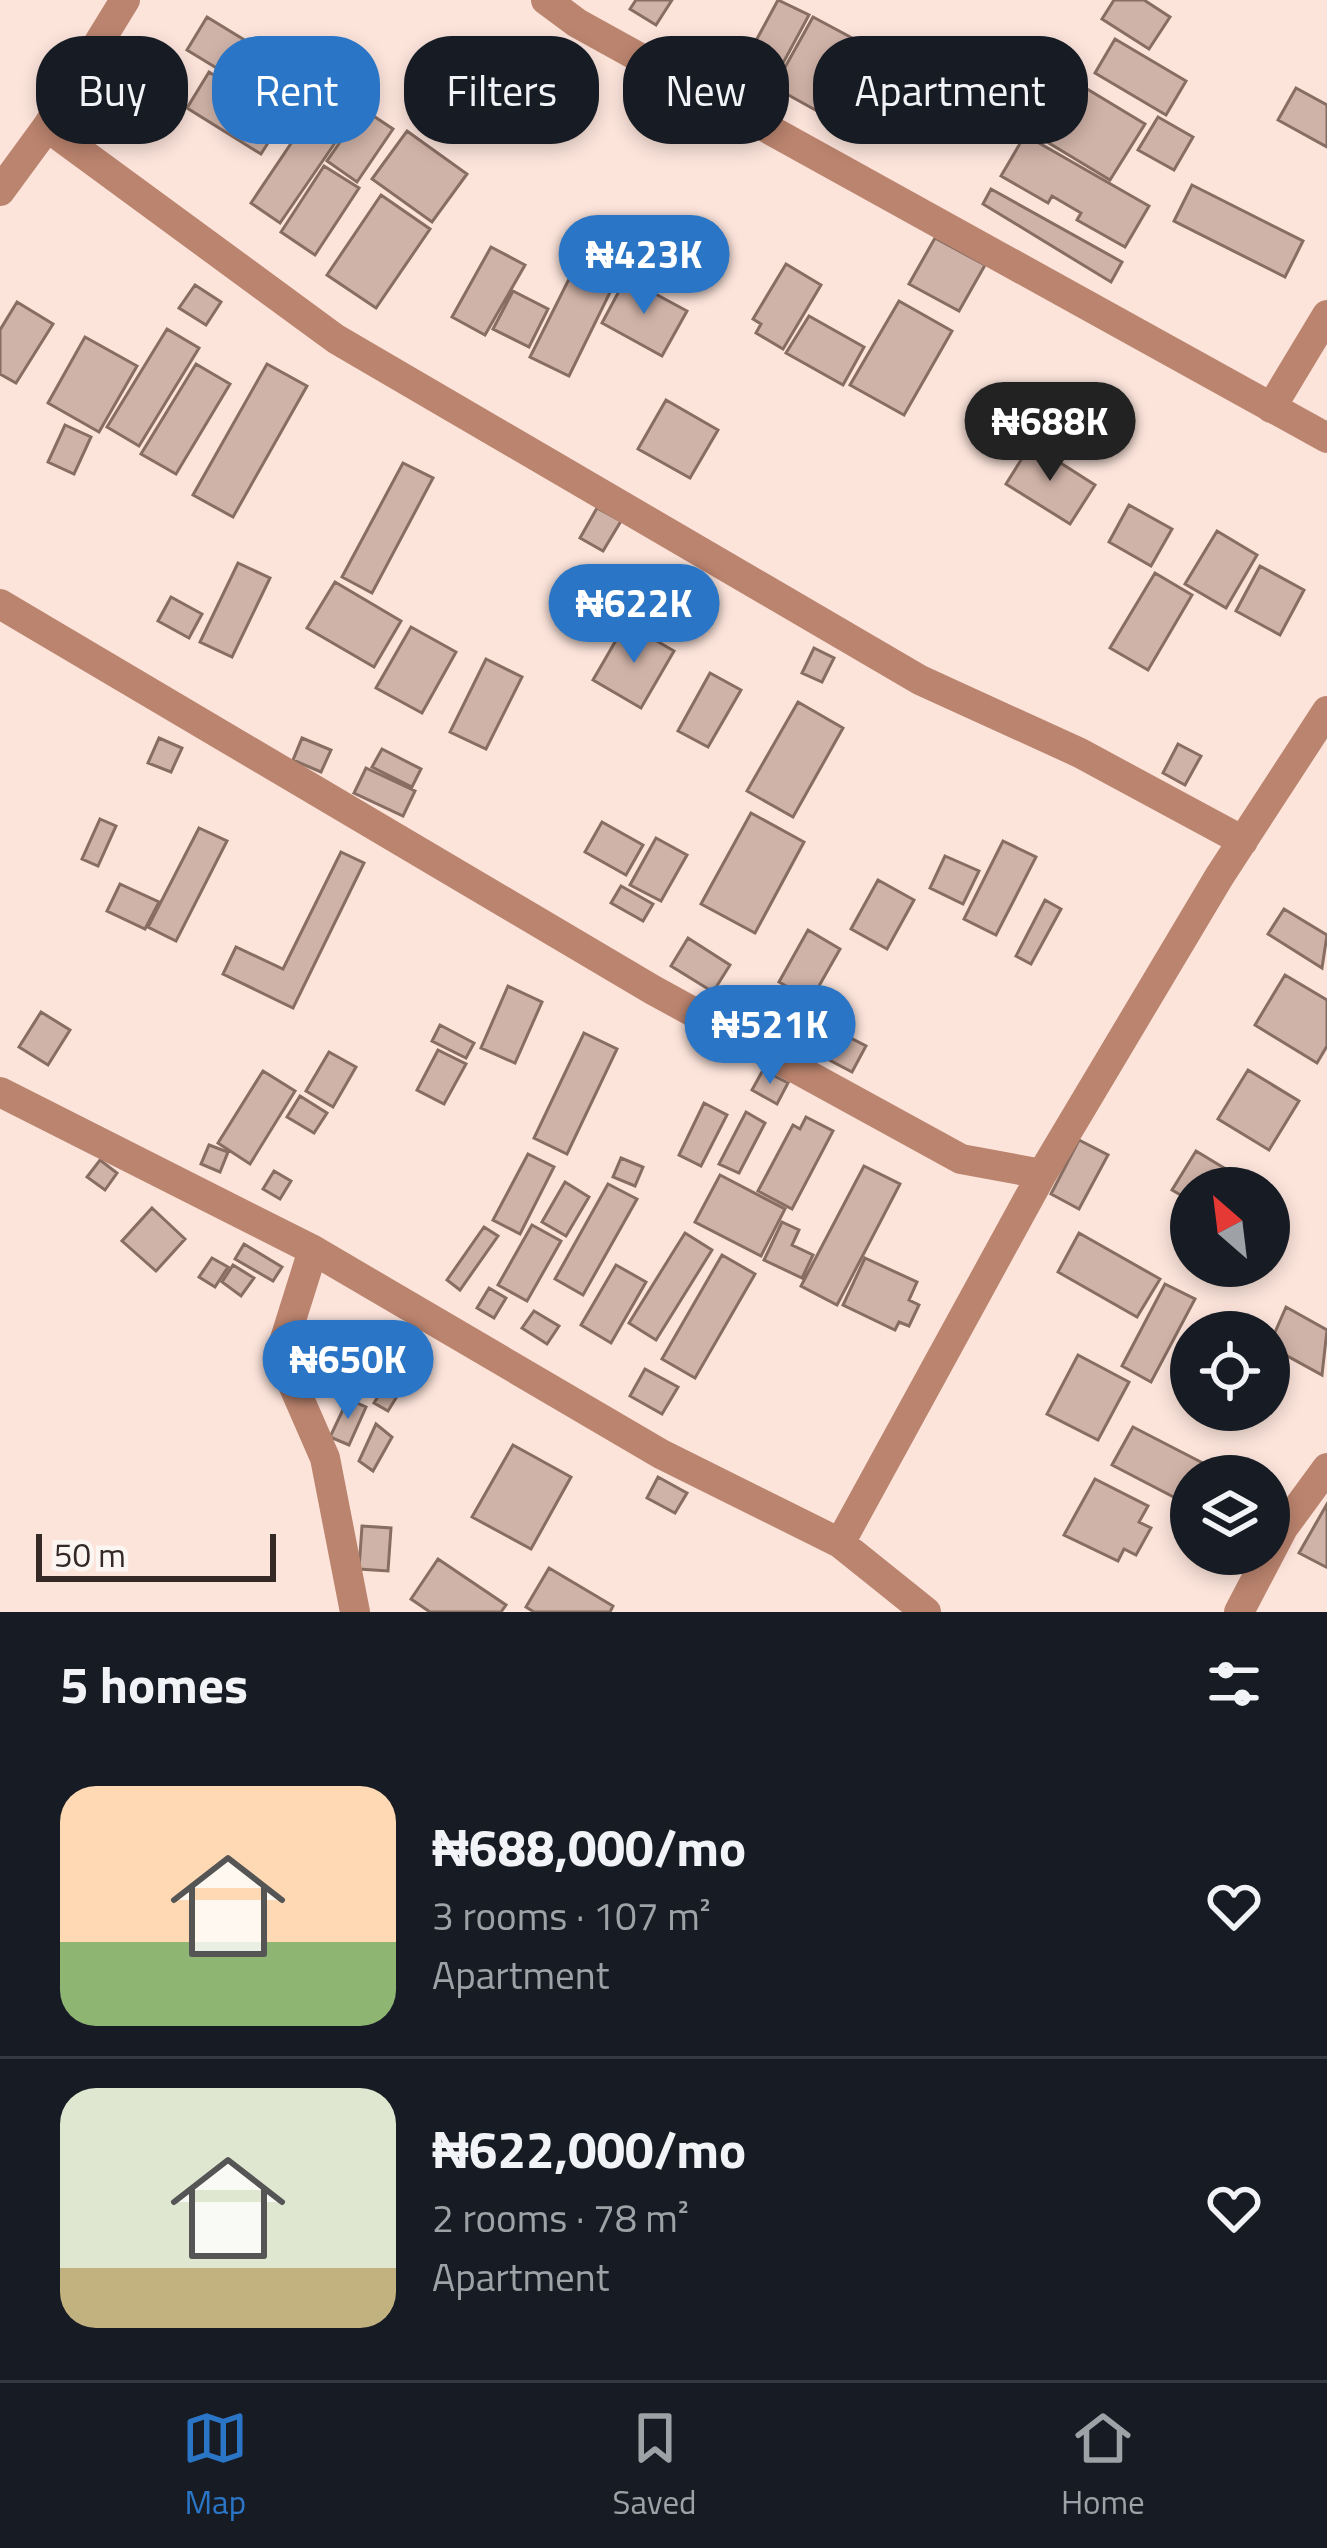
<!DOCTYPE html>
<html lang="en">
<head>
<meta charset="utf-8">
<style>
  :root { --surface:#171b24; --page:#20242c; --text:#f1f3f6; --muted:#9ea1a6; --line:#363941; --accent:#2a75c5 }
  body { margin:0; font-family:"Titillium Web",sans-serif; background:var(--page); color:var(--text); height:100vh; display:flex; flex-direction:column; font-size:45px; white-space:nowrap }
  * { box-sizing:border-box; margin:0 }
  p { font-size:39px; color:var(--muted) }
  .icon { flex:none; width:66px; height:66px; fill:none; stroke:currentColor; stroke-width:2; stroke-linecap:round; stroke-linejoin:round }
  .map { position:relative; height:1612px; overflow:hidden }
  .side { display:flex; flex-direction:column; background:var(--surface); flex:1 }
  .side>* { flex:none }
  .top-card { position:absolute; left:36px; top:36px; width:1257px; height:108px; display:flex; gap:24px }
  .needle { width:78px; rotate:332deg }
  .fabs { position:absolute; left:1170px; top:1167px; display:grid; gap:24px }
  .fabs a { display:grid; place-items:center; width:120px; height:120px; border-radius:50%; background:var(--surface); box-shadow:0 6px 18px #0003; font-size:60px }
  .scale { position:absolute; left:36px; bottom:30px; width:240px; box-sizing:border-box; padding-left:12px; border:6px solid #342924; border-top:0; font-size:33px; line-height:42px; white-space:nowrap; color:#342924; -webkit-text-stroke:9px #fcf6f3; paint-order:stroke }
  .price { position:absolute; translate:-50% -102px; padding:0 27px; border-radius:42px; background:var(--accent); color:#fff; font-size:39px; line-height:78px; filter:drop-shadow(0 3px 6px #0008) }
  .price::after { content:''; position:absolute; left:50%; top:72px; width:36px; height:27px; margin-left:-18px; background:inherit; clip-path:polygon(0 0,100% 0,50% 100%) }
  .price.current { background:#222; color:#fff }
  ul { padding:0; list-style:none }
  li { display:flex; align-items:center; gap:36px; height:300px; padding:0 60px }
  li+li { border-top:3px solid var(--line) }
  li span { display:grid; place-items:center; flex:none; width:336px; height:240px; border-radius:36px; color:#555 }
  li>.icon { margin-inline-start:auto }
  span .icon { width:144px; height:144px; fill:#fffc; stroke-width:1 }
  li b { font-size:51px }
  h2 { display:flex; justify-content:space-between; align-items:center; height:144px; padding:0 60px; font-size:51px }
  .tag { padding:0 42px; border-radius:48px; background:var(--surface); box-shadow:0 6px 18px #0003; font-size:42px; line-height:108px }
  .tag.current { background:var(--accent); color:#fff }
  .dock { display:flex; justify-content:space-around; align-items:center; height:168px; border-top:3px solid var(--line); background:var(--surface); font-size:33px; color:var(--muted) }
  .dock a { display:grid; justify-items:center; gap:6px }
  .dock .current { color:var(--accent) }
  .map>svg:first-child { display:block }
  .building { fill:#d0b3a8; stroke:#876d62; stroke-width:3 }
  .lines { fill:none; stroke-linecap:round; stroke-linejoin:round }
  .minor { stroke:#bb846e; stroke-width:30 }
</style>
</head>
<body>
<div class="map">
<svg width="1327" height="1612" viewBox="0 0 1327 1612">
  <rect width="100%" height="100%" fill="#fce4db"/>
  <path class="building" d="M636,0H672L656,25L630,9Z
    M778,0L809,15L775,78L745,61Z
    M1114,0H1144L1170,17L1149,49L1102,19Z
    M207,17L266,53L246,86L187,50Z
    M813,17L884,55L866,87L850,78L828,117L774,87Z
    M1115,39L1186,81L1166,115L1095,73Z
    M284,58L327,87L303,121L260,92Z
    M209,72L283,119L261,154L187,108Z
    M1059,72L1145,124L1110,180L1024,128Z
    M329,87L359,108L280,223L251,203Z
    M1296,88L1327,105V147L1278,120Z
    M363,109L393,129L357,182L327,161Z
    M1158,117L1193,137L1174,170L1138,150Z
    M407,131L467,174L432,222L372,179Z
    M1025,135L1149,206L1125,247L1077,220L1081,213L1052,196L1048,203L1001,176Z
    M324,166L359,188L315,255L281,232Z
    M1192,185L1303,241L1285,277L1174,221Z
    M991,189L1122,262L1111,282L983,204Z
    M381,195L430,229L376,308L327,275Z
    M935,238L985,265L959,311L909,284Z
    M491,247L525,265L485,335L452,317Z
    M584,249L622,268L569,376L530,357Z
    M786,264L821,285L783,349L756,333L761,324L753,319Z
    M626,278L687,311L662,356L602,323Z
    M195,285L221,302L206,325L179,308Z
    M513,291L548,309L529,347L493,329Z
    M899,301L952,331L904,415L850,385Z
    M17,302L53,324L16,383L0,374V330Z
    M809,316L864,347L843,385L786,353Z
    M167,329L199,348L139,446L107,427Z
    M85,337L137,366L99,432L48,403Z
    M196,364L230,384L176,474L141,454Z
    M267,364L307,386L233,517L193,495Z
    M666,400L718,430L690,478L638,449Z
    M65,425L91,437L74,474L48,462Z
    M1031,444L1095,485L1070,524L1006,484Z
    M403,463L433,478L372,593L342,577Z
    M1129,505L1172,529L1151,566L1109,542Z
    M597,508L621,521L603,551L580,538Z
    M1217,531L1257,555L1226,608L1185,584Z
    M238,563L270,578L232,657L200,642Z
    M1260,566L1304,590L1280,635L1236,611Z
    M1155,573L1192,595L1148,670L1110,648Z
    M335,582L401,621L374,667L307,628Z
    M171,597L202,614L189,638L158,621Z
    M626,623L674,651L641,708L593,680Z
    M411,627L456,652L422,713L376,688Z
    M814,648L834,658L822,682L802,673Z
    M486,659L522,677L486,749L450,732Z
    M710,673L741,690L708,747L678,731Z
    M798,702L843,728L793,817L747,791Z
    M159,738L182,748L171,772L148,763Z
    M302,738L331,750L321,772L293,760Z
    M1178,744L1201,756L1185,785L1163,773Z
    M382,749L421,769L412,787L372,767Z
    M366,768L415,791L403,816L354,793Z
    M751,813L804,842L755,933L701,904Z
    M100,819L116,826L98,866L82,859Z
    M602,822L643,845L626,875L585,852Z
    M199,828L227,841L176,941L148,927Z
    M656,838L687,855L661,901L630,885Z
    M1003,841L1036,857L996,935L964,919Z
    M341,852L364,863L293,1008L223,974L236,947L283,969Z
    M945,856L979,871L963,904L930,888Z
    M878,880L914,900L887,949L851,929Z
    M120,884L159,902L145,929L107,911Z
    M621,886L653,904L643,921L611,903Z
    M1045,900L1061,909L1031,964L1016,956Z
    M1284,909L1327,935L1322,968L1268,934Z
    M808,930L840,949L811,1000L779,982Z
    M688,938L730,965L713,992L671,966Z
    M1285,975L1327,1000V1046L1317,1063L1255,1025Z
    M508,986L542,1002L515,1063L481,1048Z
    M41,1012L70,1030L48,1065L19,1047Z
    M817,1012L843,1027L833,1047L805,1032Z
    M440,1025L474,1043L466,1058L432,1041Z
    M584,1033L617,1049L567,1154L534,1138Z
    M841,1033L866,1046L852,1072L801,1045L805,1036L832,1050Z
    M438,1050L466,1064L444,1104L417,1090Z
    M329,1052L356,1067L333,1107L306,1091Z
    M763,1070L788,1083L777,1104L752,1090Z
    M1248,1070L1299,1101L1269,1150L1218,1119Z
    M263,1071L295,1091L250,1164L218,1143Z
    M300,1096L327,1113L314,1133L287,1117Z
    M704,1103L727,1115L701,1166L679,1155Z
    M746,1112L765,1123L739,1173L719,1164Z
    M806,1117L833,1131L792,1209L758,1191L793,1125L800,1129Z
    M1079,1140L1108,1155L1079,1209L1051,1194Z
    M209,1145L228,1152L220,1172L201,1164Z
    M1196,1151L1249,1183L1246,1188H1191V1201L1172,1190Z
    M528,1154L554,1167L520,1234L493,1220Z
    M621,1158L643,1167L635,1186L613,1177Z
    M100,1160L117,1173L105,1190L87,1177Z
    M864,1166L900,1184L837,1305L801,1286Z
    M274,1171L291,1181L280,1199L263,1189Z
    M720,1175L785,1209L761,1256L695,1222Z
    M565,1182L589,1197L566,1236L542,1222Z
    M608,1184L637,1199L583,1295L555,1279Z
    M152,1208L185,1239L156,1271L122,1241Z
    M782,1222L799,1230L792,1245L813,1255L802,1278L764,1260Z
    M532,1225L561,1241L527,1301L498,1285Z
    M484,1227L498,1236L460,1290L447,1280Z
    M685,1233L712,1250L656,1340L629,1323Z
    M1079,1233L1160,1279L1137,1317L1058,1272Z
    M244,1244L282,1267L273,1281L235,1259Z
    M722,1255L755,1274L695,1378L662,1359Z
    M212,1258L228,1267L215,1287L199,1277Z
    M865,1258L917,1282L909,1300L919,1305L909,1326L899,1322L895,1330L843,1305Z
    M233,1265L254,1278L241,1296L222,1282Z
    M616,1265L646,1282L611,1343L581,1325Z
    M1165,1284L1195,1299L1151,1382L1122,1366Z
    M489,1288L506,1298L494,1318L477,1308Z
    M1286,1307L1327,1330L1322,1375L1269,1346Z
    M534,1311L559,1326L547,1344L522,1328Z
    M1078,1355L1129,1382L1098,1440L1047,1414Z
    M401,1359L415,1367L388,1411L374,1403Z
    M645,1369L678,1387L662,1414L630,1396Z
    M348,1399L366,1407L349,1445L330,1437Z
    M376,1424L392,1437L373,1471L359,1461Z
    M1133,1427L1228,1476H1191V1506L1112,1465Z
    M513,1445L571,1477L531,1549L472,1517Z
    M658,1477L687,1493L675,1513L647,1498Z
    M1095,1479L1148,1506L1139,1522L1151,1528L1136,1555L1124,1549L1118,1561L1064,1535Z
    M1327,1504V1565L1326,1567L1299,1553Z
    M362,1526L391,1528L388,1571L359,1569Z
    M438,1559L506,1605L501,1612H430L411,1599Z
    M549,1568L613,1606L610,1612H534L526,1607Z"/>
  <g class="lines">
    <path class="minor" d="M546,0L577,23L1327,438
      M47,127L336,339L920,680L1080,753L1243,841
      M0,191L47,127L125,0
      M1271,408L1327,315
      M0,604L653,990L961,1159L1042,1174
      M0,1092L313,1250L661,1454L840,1543L926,1612
      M313,1250L280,1355L325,1458L355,1612
      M840,1543L1042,1174L1219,877L1327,711
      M1239,1612L1283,1528L1327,1468"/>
  </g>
</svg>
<div class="fabs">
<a><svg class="needle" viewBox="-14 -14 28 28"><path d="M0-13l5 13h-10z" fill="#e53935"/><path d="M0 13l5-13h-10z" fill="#9ea1a6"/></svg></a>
<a><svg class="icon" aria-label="locate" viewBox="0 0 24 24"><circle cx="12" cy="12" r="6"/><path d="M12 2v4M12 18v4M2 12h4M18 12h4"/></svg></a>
<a><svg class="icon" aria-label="layers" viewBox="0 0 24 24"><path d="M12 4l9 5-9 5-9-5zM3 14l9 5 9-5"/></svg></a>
</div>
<div class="scale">50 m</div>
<b class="price" style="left:644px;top:317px">₦423K</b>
<b class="price current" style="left:1050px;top:484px">₦688K</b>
<b class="price" style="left:634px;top:666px">₦622K</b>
<b class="price" style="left:770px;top:1087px">₦521K</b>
<b class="price" style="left:348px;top:1422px">₦650K</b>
<div class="top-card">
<a class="tag">Buy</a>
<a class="tag current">Rent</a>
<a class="tag">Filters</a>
<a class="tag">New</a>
<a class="tag">Apartment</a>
</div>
</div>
<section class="side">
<h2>5 homes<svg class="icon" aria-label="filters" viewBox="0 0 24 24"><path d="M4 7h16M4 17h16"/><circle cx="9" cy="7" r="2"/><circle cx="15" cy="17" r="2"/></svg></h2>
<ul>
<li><span style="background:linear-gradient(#ffd9b3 65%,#8fb573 0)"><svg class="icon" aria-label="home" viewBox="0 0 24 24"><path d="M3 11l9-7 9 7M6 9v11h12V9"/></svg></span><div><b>₦688,000/mo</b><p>3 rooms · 107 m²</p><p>Apartment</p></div><svg class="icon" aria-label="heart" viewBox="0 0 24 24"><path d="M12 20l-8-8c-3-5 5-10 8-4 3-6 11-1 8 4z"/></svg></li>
<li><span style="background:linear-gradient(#dfe7d0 75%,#c2b280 0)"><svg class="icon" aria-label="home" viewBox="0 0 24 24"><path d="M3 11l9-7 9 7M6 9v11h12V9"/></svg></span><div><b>₦622,000/mo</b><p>2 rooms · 78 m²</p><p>Apartment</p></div><svg class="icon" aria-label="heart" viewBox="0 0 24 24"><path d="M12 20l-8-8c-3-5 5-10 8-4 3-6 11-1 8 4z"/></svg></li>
</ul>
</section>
<nav class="dock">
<a class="current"><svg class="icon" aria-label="map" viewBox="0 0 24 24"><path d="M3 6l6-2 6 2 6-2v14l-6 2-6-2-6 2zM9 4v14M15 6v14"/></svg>Map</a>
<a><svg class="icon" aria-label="saved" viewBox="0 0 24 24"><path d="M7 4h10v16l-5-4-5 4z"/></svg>Saved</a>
<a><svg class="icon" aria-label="home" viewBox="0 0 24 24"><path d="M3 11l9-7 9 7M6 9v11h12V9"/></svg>Home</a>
</nav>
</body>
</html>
